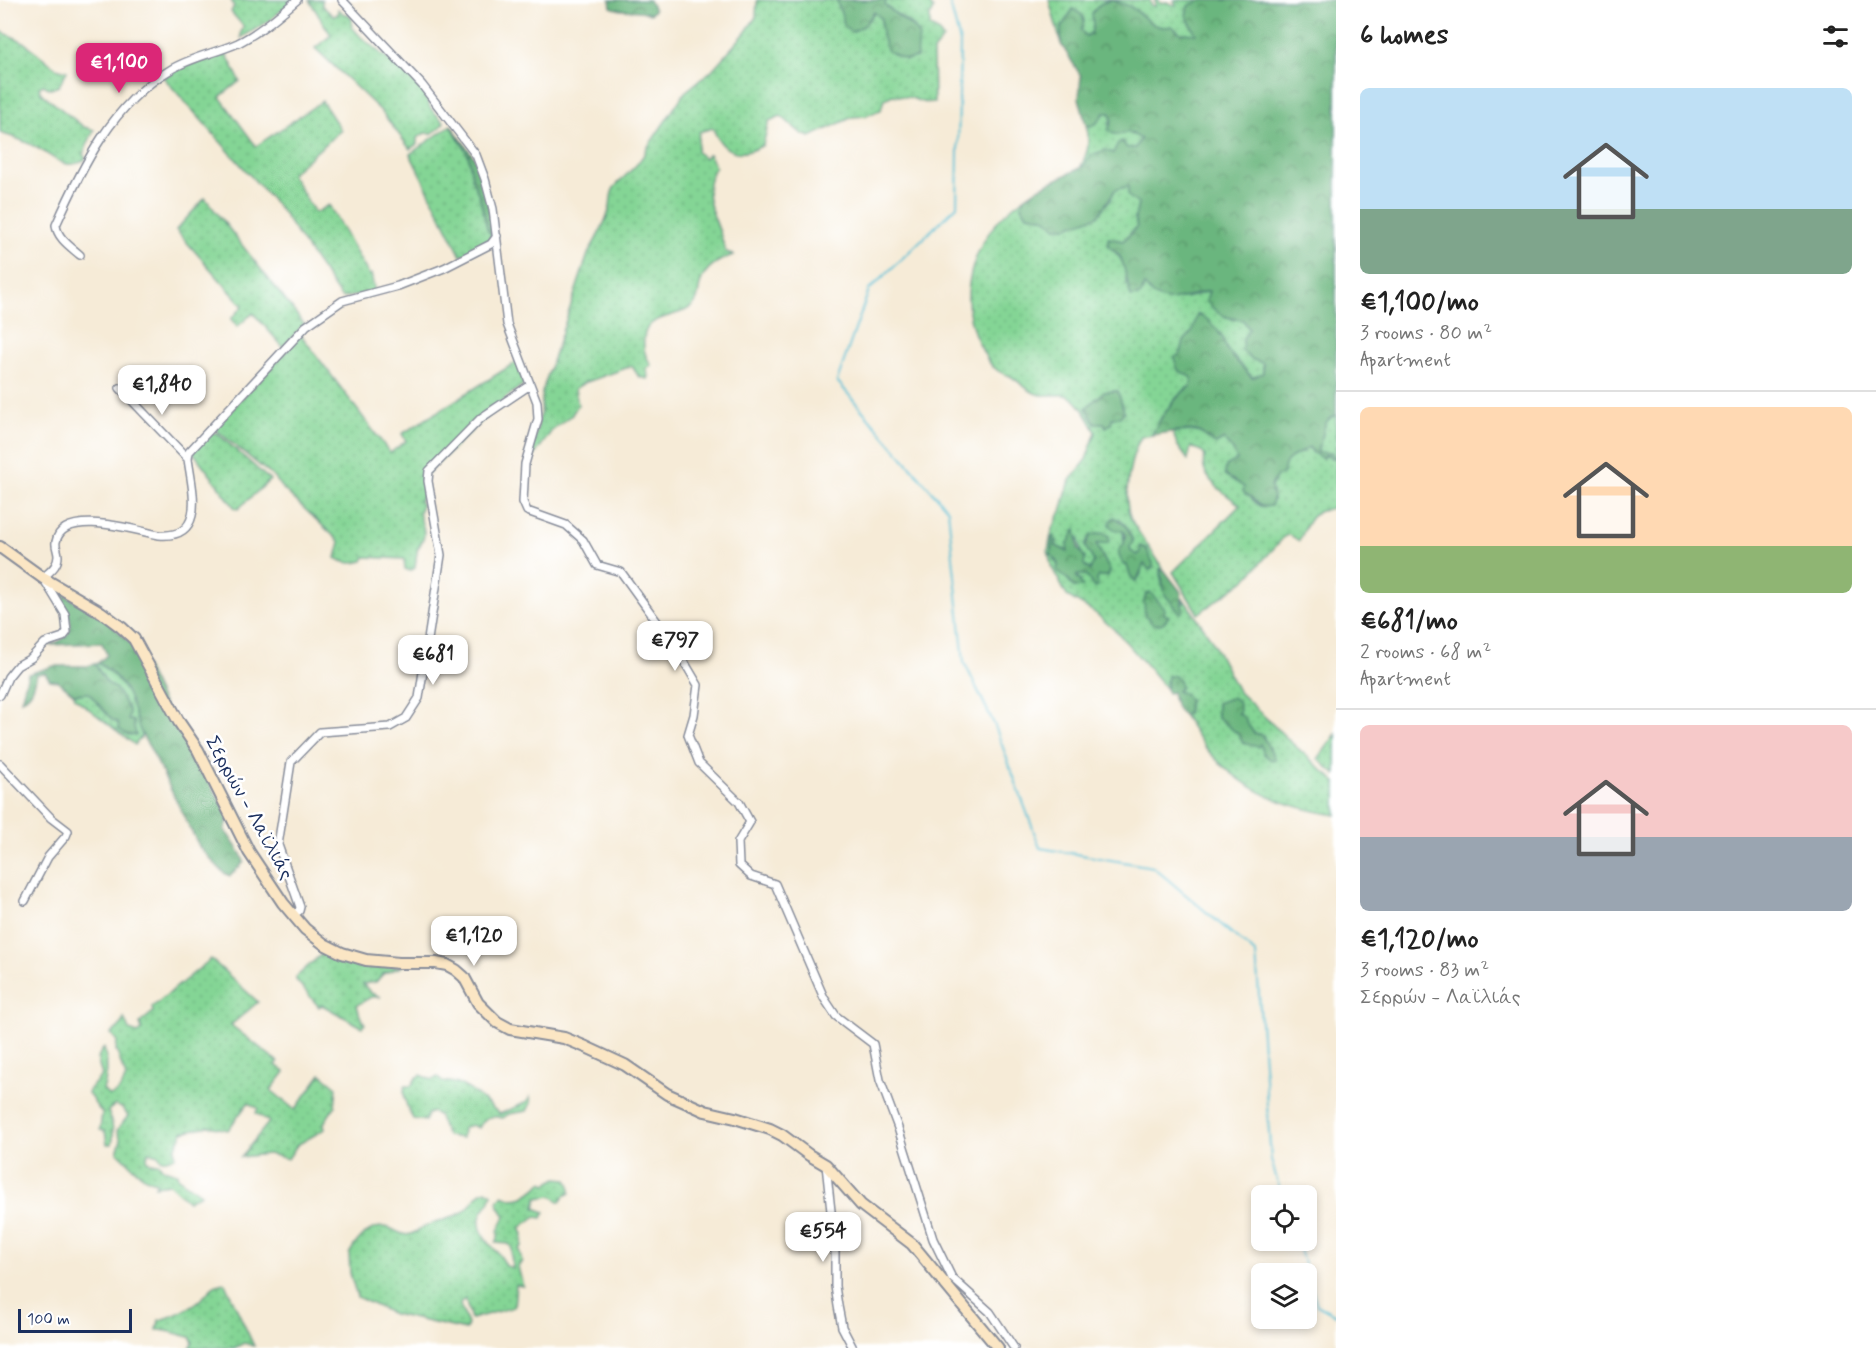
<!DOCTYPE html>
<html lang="en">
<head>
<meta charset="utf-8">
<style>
  :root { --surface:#fff; --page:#f6f6f6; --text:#222; --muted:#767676; --line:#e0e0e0; --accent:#db2777 }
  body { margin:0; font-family:Mynerve,sans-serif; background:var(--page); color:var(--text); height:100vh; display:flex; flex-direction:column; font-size:22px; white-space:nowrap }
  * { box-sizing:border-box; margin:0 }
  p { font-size:20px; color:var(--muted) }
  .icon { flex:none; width:33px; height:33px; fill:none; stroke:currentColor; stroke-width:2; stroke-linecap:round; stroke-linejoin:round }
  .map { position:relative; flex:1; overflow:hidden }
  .sheet { display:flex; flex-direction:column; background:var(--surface); width:540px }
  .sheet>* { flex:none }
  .tools { position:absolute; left:1251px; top:1185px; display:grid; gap:12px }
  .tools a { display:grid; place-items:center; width:66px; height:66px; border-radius:9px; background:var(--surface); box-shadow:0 3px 9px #0003; font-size:30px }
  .scale { position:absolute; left:18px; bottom:15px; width:114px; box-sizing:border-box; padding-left:6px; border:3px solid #1b2f5e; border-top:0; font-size:16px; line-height:21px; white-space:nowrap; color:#1b2f5e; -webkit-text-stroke:4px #fff; paint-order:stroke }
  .price { position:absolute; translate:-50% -51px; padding:0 14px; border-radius:12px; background:#fff; color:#222; font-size:20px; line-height:39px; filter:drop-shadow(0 2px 3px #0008) }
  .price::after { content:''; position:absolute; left:50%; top:36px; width:18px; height:14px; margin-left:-9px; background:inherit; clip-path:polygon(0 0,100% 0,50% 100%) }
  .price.current { background:var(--accent); color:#fff }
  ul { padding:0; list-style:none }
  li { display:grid; align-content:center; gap:12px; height:318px; padding:0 24px }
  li+li { border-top:2px solid var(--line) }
  li span { display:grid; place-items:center; height:186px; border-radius:9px; color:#555 }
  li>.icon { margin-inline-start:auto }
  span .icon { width:108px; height:108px; fill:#fffc; stroke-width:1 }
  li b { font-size:26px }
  h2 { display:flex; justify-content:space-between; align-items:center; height:72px; padding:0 24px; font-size:26px }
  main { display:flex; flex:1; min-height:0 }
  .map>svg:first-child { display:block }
  .grass { fill:url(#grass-dots); stroke:#50827a; stroke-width:1.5; fill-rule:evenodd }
  .forest { fill:url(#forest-crowns); stroke:#43726e; stroke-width:1.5 }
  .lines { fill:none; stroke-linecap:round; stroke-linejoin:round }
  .stream { stroke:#58bfd5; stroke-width:2 }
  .minor-casing { stroke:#888d9a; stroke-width:10 }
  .secondary-casing { stroke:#888d9a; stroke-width:14 }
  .minor { stroke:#fff; stroke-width:7 }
  .secondary { stroke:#fbe6c4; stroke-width:10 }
  .labels { text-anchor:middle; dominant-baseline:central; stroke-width:5; stroke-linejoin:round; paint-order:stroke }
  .street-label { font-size:20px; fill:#1b2f5e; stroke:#fff }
</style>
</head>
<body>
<main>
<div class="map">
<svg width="1336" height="1348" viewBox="0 0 1336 1348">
  <defs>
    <pattern id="grass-dots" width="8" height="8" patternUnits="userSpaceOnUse" patternTransform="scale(1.5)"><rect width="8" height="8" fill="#84d595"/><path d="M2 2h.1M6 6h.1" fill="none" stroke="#71b783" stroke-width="1.8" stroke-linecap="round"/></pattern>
    <pattern id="forest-crowns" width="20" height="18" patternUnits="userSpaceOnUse" patternTransform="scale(1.5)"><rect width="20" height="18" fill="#6bb67e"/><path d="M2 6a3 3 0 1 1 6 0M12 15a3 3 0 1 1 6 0" fill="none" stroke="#57946a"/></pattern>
  </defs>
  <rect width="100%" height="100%" fill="#fff"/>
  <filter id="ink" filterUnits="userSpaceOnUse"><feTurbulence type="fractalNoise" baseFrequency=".0167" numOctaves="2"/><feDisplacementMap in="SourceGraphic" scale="12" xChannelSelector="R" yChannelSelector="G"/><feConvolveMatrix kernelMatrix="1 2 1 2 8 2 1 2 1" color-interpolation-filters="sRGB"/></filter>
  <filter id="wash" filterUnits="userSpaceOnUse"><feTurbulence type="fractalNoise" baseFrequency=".008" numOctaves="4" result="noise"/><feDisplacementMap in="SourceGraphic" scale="24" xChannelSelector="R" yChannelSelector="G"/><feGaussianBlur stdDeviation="1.35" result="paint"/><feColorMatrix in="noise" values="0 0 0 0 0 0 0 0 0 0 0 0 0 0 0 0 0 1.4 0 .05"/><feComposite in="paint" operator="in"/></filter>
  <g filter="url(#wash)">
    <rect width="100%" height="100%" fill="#f6ebd7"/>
    <path class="grass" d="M231,0H293L269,21L241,38V32L244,27L231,12L234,6Z
      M309,0H322V6L334,16L338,14V9L344,14H348L352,19V27L361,37L390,61H392L422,89L431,109L444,122L440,128L431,134L425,133L417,138V144L410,149L381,111L315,48L331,35Z
      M757,0H837C839,10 843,15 844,26L870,19L874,12L881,18L882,35L917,57L914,27L885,5L886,0H927L933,9L930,16V27L938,31L943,39L933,51L934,102C921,103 925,103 914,99C908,96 900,97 893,95L884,99L881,110L866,116L853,117L810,137L802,134L781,116L769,121L763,145C740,159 722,153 713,128L699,132L697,152L704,158L709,154L715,167C697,199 720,220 725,251L733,255C717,261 704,268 700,285C698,291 699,298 695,303C683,319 646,312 644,338C643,350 645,355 651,365L647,368L648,379L639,377L632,366L584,383L575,389L578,405L571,416L553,429L529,463L541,412L542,392L588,254C596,238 606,224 610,207C611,200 610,194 614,188C625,174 640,166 647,148L685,92L711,71L745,33L756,17Z
      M1049,0H1111L1100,4L1091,34L1085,36L1081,30L1084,21L1082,15L1073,9L1061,28V44Z
      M1112,0H1150L1151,5L1155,7V0H1159L1160,3L1167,2L1176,6L1174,0H1196L1197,2L1188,20L1197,34L1180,33L1172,26C1150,31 1146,16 1130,7C1125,4 1118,2 1112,0Z
      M0,31L22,41L56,68L67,71L59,86L51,89L43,85L39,88L41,93L84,127L94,130L83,154L86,159C67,172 55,158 39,149C27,142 14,137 0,133Z
      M225,51L240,81L220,97L256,146L322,101L341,130L291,174L315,213L329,205L369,275L371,274L375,292L342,298L339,295L280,209L163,77L183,66Z
      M1107,112L1112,116L1109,125C1113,127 1119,132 1123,132C1131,134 1134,133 1141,139L1135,148C1115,150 1098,159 1080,168C1088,152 1091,142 1086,125C1098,127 1098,116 1107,112Z
      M451,125L468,154L473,182L479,195L488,231L492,235C487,247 473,250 461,256L410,154Z
      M1128,186L1138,204L1135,218L1137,227L1123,241L1108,238V246C1121,256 1127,266 1126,284L1144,285L1186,298L1210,291L1232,319H1243L1249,329L1243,339L1251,359L1263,363V373L1253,378L1227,350L1223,338L1197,314L1193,331L1184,341L1181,353L1193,378L1191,386C1178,391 1157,422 1152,435L1141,437C1130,456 1122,499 1131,519C1140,536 1154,553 1164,570L1160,569C1160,587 1168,594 1176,608L1184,603L1183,598L1210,637L1238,691L1292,743L1336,782V815C1285,807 1246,792 1210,753C1200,742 1192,727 1183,715L1187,714L1189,699L1166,681V689L1148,667L1117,632L1094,612L1067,596L1051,566L1048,550L1052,530L1061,511L1070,480L1085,462L1096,432C1090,421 1082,405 1072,398C1063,392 1050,396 1040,395C1027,392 1021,382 1010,376C1006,374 1000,373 997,370C988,364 984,353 979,344C953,291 976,232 1023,199L1022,206L1027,215L1043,217L1057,227H1067L1079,222L1109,202L1115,190ZM1118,391L1124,412L1111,418L1106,427L1104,423L1095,422L1090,413L1104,392ZM1119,519L1126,526L1133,541L1130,547L1131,551L1137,555L1145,548L1149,556L1141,567V574L1136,582L1130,575L1127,565H1124L1120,558L1124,545L1123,530H1115L1109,524ZM1052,538L1057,540L1056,546L1069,552L1079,538C1078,549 1085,555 1084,565L1090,570L1094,561L1085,546L1088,539L1102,544L1096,543L1110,571L1104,576H1099L1097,580L1090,579L1086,575L1076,574L1081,581L1073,586L1064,575L1051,554ZM1217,703L1238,713L1254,733L1263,735L1268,749L1259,742L1243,743L1238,734L1217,717Z
      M205,198L304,324L283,347L253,313L237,327L231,319L243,306L176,230Z
      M301,335L390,453L406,441L402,434L518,361L524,384L507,397L426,475L425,498L422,497L419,501L422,505C415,517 425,523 424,534C424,540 421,543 418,548C416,554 416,562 415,568L410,571L405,569L404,559L365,557L363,561C352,564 346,564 336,558L340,542L280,486L276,479L214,428Z
      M1336,415V505C1331,510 1325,509 1318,512C1308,518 1304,532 1299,541L1290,535L1285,536L1246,579L1198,614L1173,572L1240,505C1226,494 1196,476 1205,456L1201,451L1191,447L1188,460L1177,445L1173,432C1183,432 1195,429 1204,435C1209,438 1210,442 1216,444L1224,439L1234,452L1237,460L1226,466L1225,475C1230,478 1237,481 1242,485C1254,494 1250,510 1271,506L1273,500L1271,486L1288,458L1302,452L1309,447L1313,453L1335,458L1318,452C1318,447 1324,425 1327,421C1330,416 1331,417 1336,415Z
      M212,433H217L270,480L238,509L235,508L193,452L207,435Z
      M98,663C125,680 136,706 142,736L135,745L75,698L74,694L89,693C97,704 124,733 135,735L133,721L128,720L129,711L116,689L106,682L95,664Z
      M1336,734V775L1318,759Z
      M325,951C353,964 372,967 403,966L383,974L376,982L363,984L371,993L381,997H371L357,1005L360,1016L365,1024L362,1027L322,1005L319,1007L296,980V977Z
      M211,959L258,1002L231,1025L278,1062L276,1065L285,1072L271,1090L295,1110L321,1074L337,1087L335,1106L324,1123L325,1129L297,1145L288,1159L268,1154L241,1157L269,1122L256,1113L258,1108L248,1103L228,1130L208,1126L183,1132L175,1149V1157L162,1160L158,1155L148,1152L147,1160L151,1163H158L164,1169L177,1173L178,1178L201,1194L188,1201L169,1184L155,1186L157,1182C142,1181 129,1161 117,1152L121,1140L117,1130L128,1116L122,1108L115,1105L108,1111C112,1123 115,1131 112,1144H107L105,1131L100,1130L102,1112C95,1107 94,1100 88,1094L89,1090L102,1075C98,1063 95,1057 104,1048C108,1062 108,1076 103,1090L109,1096C119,1093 122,1087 126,1077L116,1050L117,1041L111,1034L120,1026L124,1018L129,1030L138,1033L142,1030L140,1023L153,1012L152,1007Z
      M421,1075L432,1080L438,1077L443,1082C465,1080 483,1101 500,1114L527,1102L530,1097L531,1103L527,1111L509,1114L503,1118C490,1115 485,1116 479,1128L471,1125L463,1128L462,1138L447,1136L438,1115L433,1112L428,1114L425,1121L413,1119C408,1110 402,1096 405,1086H411L416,1078Z
      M557,1178L567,1179L570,1186V1193L564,1196L560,1202L552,1196L537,1198L535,1208L545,1212L542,1218L535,1217L520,1228L523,1234L522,1246L519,1249L522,1261L518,1267L523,1286L516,1285L514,1307L471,1319L465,1299L461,1302L460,1305L468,1324L466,1330L393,1314L357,1297L350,1273L349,1254C357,1240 370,1223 389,1228C397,1230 402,1237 411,1234C417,1232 422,1227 428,1225C438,1222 453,1218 463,1212C472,1207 475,1193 486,1190L492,1194C491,1205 481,1208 480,1218C477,1239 500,1249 506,1266L513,1268L511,1256L512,1249L509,1244L496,1243L498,1238V1231L505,1216L499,1207L498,1201L503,1195C519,1205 530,1193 543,1182L546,1184Z
      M225,1283L254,1346L244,1343L234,1348H190L193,1342L190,1337C177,1335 171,1330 157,1330L159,1320C171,1318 193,1307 202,1298C212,1290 210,1285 225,1283Z"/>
    <path class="forest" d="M610,0H649L654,10L650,14C637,7 627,14 611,7Z
      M837,0H886L885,5C896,16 909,22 919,34L917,57L906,60L887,51L882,35L881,18L874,12L865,25L852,32L844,26C843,14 839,11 837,0Z
      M1111,0C1117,2 1124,4 1129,6C1146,15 1150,31 1172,26L1180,33L1196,34L1186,15L1188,6L1197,2L1196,0H1336V415C1320,420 1326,436 1318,447V452L1332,453L1335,458H1331L1326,455L1322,458L1313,453L1309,447C1298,456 1283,456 1284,473L1276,477L1271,486L1273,500L1271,506C1253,509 1257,497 1245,494L1243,491L1244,487L1225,475L1226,466L1237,460L1234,452L1224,439L1216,444C1209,442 1205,433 1196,431C1183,429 1166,433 1152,435C1157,422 1179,392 1191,386L1192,378L1178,370L1174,358L1181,353L1184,341L1193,331L1197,314L1207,319L1217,330L1223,338L1227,350L1252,378L1263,373V363L1251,359L1242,351L1243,339L1249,329L1243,320C1224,318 1218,315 1206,301L1209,291C1184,295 1162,312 1144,285L1141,295L1131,297C1127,285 1125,263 1119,255C1117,252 1111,248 1108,246V238L1123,241L1137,227L1135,218L1138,204L1128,196V186L1115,190L1098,216L1067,227H1057L1043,217L1027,215L1022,206L1023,199L1039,188L1082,167L1092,155L1105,150L1113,153L1118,143L1122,141L1127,148H1135L1141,139L1129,132C1120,133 1116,138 1108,130L1112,121L1110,113H1104L1097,123L1091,126L1086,125L1079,98L1081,76L1061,44V28L1073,9L1082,15L1084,21L1081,30L1086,36L1091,34L1093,25L1092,13L1100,4Z
      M451,125L474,157L483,178L493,227L492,235L488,231L479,195L473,182L468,154Z
      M1118,391L1124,412L1120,417L1112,418L1111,424L1106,427L1104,423H1095L1086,408L1104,392Z
      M1114,517L1126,526L1133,541L1130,547L1131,551L1137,555L1140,553V546L1146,548L1153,563V567L1149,570L1144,564L1136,582L1130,575L1127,565H1124C1119,557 1115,550 1124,544L1125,535L1123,531L1115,530L1110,526V521Z
      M1076,529L1078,548L1085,558L1084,565L1090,570L1094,561L1085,546L1091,535L1104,533L1109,536V541L1107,543L1096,544L1110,571L1108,576H1099L1097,580L1098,586L1094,588L1086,575H1076L1083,587H1073L1069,580L1057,572L1058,564L1051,554L1052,538L1055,536L1056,546L1068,552L1067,545Z
      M1160,569L1164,570L1181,592L1183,612L1180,613L1165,595Z
      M51,586L108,621L138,651L175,728L188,743L229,817L225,830L241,854L244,862L230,876L224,873L200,848L150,748C127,716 140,689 98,663L107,655L102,643L49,645C87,634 66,609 51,586Z
      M1150,592L1165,609L1164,614L1169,616C1164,624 1161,625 1152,624L1149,618L1145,617L1144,601L1146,594Z
      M95,664L106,682L116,689L124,702L129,711L128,720L133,721L136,735H127L119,729L118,722L112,720L89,693L74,694L58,681L50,680L45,673L37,674C34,686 33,694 21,700L28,674L54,666H88Z
      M1168,676H1175L1179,680L1181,687L1177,691L1184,694L1189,699L1187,714L1183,715C1176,709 1173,701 1172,692L1168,693L1166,689Z
      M1233,697L1238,701L1240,710L1238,713L1246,719V722L1254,733L1262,735C1265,742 1274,754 1275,759L1271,760L1264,754L1260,744L1258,747L1243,743L1238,734L1217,717V703Z"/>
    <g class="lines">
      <path class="stream" d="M949,0L960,42L957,206L869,290L837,381L948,510L964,662L995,726L1040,848L1153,867L1256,954L1271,1160L1282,1196
        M1297,1240L1317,1305L1336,1315"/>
    </g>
  </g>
  <g filter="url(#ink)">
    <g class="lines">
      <g class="minor-casing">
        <path id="minor" d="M342,0L422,85L476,155L485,179L493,209L507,324L537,402L538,419L525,464L523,502L527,511L566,525L583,540L597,565L621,572L676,648L698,685L694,715L688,735L699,763L739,802L750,822L738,842L739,865L751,876L775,884L824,998L836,1016L873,1044L880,1080L898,1128L933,1239L952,1278L990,1312L1014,1348
          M80,255C71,247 57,238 56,225C82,167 113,103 170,70C191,57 216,53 238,43C260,32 279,15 297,0
          M120,388L188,459
          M0,695L8,677L17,666L31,658L45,643L63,637L67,632L65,614L43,578C50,571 58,566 58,556C58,551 55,546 56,542C62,507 138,531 159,535C207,539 192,489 188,459L189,452L306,326L342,301L398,286L444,268L491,244L497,236
          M0,764L51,818L68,831L66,836L48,857L25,901
          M292,915L299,911L300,907L278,845L291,762L320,732L390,727L406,718L419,698L441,555L428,481L429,471L481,418L530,385
          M826,1165L835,1248V1286L838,1306L842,1327L853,1348"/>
      </g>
      <g class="secondary-casing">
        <path id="secondary" d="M0,547L43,578L101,612L121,627L134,639L179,722L198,750L249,852L283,903L305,929L324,944L342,953L366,960L399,963H436L447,965L456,970L464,977L478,1003L497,1022L510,1029L564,1038L586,1047L625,1065L667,1094L705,1111L735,1118L770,1129L782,1135L809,1155L826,1165L861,1205L912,1244L998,1348"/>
      </g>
      <use href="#minor" class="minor"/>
      <use href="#secondary" class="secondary"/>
    </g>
  </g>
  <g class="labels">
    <g class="street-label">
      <text transform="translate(249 808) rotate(61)">Σερρών - Λαϊλιάς</text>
    </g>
  </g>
</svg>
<div class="tools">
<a><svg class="icon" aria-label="locate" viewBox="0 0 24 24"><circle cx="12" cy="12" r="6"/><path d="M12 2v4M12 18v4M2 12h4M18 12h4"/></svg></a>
<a><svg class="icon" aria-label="layers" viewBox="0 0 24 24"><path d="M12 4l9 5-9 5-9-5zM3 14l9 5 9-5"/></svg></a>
</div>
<div class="scale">100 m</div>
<b class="price current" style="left:119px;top:94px">€1,100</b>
<b class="price" style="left:162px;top:416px">€1,840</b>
<b class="price" style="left:675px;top:672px">€797</b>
<b class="price" style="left:433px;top:686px">€681</b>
<b class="price" style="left:474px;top:967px">€1,120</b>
<b class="price" style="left:823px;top:1263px">€554</b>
</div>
<section class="sheet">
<h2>6 homes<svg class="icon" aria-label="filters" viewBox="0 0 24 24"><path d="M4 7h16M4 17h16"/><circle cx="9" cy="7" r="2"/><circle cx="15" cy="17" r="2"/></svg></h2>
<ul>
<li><span style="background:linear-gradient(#bfe0f5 65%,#7fa58c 0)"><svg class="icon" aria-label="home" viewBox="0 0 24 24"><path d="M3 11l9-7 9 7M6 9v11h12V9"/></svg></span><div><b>€1,100/mo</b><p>3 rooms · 80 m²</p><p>Apartment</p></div></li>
<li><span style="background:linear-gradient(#ffd9b3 75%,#8fb573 0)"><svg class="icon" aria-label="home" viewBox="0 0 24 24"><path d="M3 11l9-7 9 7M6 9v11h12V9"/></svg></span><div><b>€681/mo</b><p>2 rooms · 68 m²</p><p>Apartment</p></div></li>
<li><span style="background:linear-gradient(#f6c9c9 60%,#9aa5b1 0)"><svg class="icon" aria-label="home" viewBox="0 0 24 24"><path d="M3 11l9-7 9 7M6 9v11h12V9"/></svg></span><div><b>€1,120/mo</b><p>3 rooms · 83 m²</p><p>Σερρών - Λαϊλιάς</p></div></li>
</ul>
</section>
</main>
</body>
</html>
